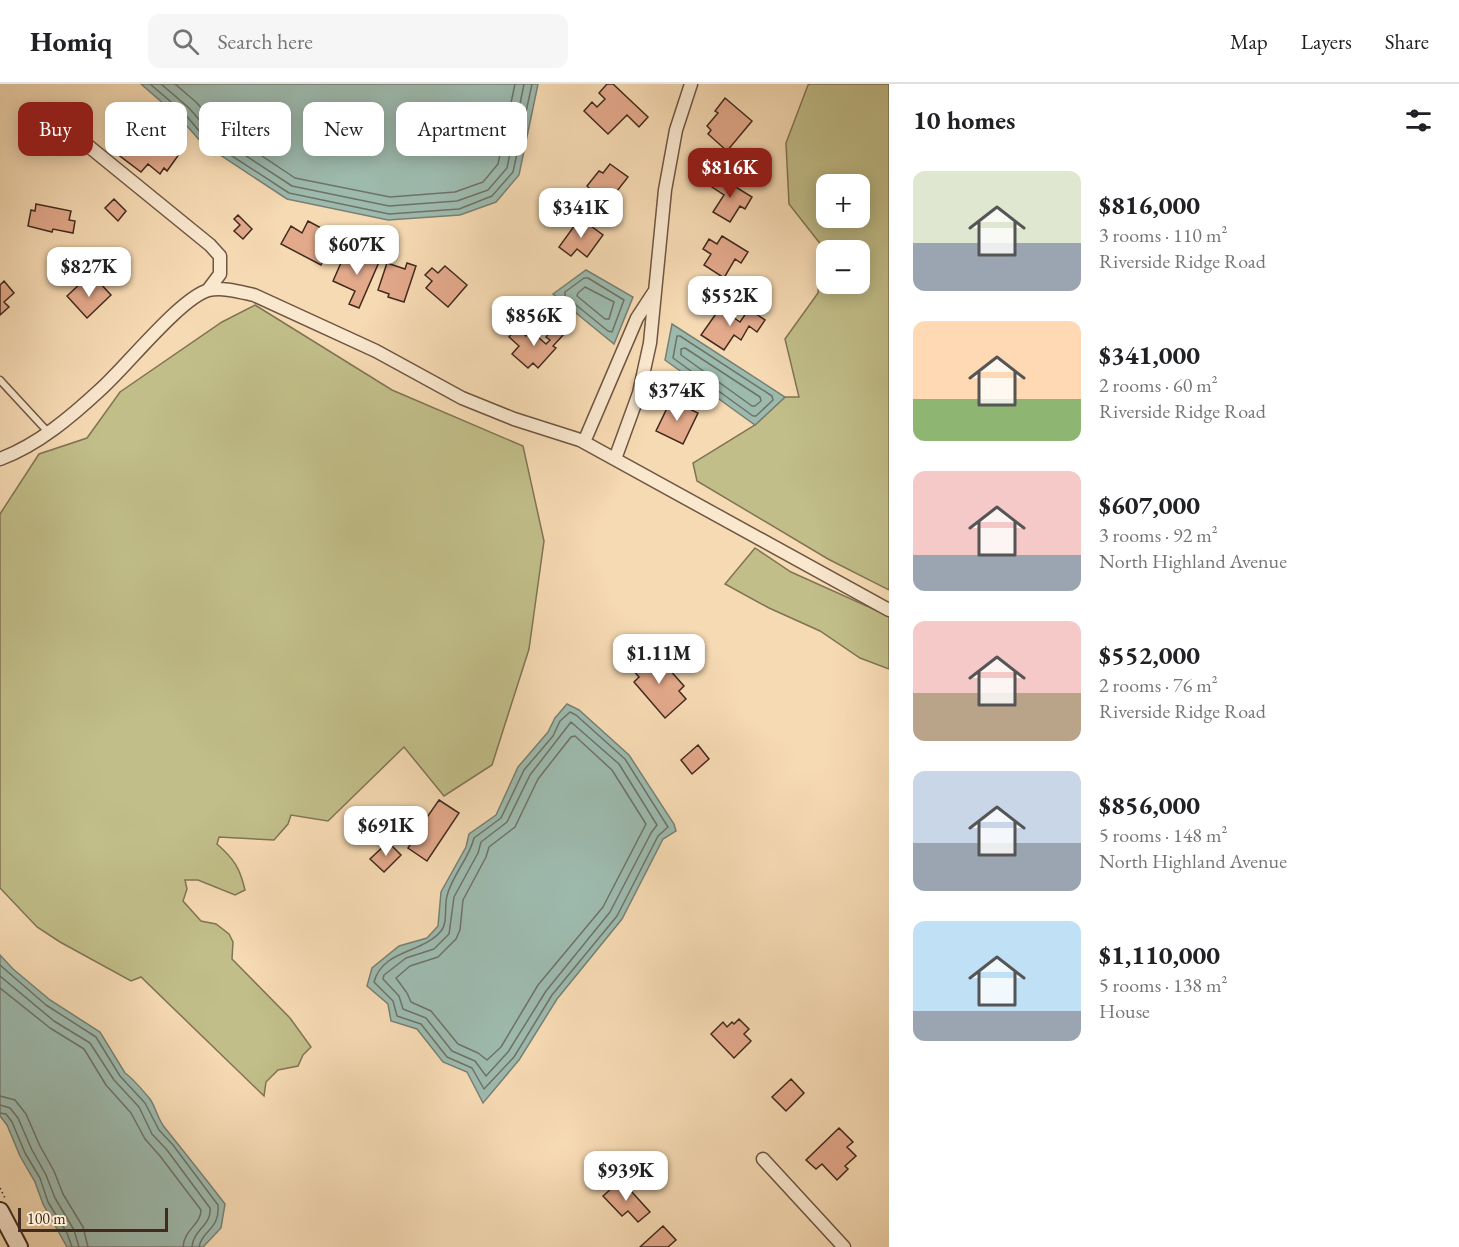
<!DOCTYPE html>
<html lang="en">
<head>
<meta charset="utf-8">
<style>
  :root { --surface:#fff; --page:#f6f6f6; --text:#202124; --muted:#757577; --line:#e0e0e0; --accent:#8f2418 }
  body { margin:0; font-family:"EB Garamond",serif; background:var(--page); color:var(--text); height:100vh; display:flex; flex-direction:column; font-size:22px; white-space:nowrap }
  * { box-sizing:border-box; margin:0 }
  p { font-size:20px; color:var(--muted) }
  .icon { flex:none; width:33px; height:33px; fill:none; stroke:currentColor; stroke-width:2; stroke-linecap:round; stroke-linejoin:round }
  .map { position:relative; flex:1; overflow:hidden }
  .details { display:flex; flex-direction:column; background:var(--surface); width:570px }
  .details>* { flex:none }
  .hud { position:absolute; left:18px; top:18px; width:570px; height:54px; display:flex; gap:12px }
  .controls { position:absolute; left:816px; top:90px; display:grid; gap:12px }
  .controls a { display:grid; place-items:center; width:54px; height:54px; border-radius:12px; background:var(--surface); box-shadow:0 3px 15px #0003; font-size:30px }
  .scale { position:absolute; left:18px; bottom:15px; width:150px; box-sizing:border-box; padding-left:6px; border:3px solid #412a1e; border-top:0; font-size:16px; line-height:21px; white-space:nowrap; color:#412a1e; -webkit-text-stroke:4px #f9e7ce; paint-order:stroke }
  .price { position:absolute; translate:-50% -51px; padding:0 14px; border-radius:12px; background:#fff; color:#222; font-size:20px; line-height:39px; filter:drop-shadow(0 2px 3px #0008) }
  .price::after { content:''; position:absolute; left:50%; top:36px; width:18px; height:14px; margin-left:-9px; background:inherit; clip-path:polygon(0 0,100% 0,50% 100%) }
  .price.active { background:var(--accent); color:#fff }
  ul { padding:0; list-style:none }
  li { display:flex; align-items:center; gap:18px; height:150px; padding:0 24px }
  li span { display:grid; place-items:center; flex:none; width:168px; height:120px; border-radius:12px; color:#555 }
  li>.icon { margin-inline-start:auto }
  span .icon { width:72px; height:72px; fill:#fffc; stroke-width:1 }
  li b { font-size:26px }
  h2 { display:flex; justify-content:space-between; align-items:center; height:72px; padding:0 24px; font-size:26px }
  .pill { padding:0 21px; border-radius:12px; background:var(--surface); box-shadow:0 3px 15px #0003; font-size:21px; line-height:54px }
  .pill.active { background:var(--accent); color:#fff }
  header { display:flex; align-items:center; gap:36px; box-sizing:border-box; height:84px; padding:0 30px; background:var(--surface); border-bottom:2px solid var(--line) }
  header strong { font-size:28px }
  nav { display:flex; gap:33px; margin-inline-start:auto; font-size:21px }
  .search { width:420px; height:54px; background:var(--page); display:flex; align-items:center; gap:15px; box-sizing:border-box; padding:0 21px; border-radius:12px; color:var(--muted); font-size:22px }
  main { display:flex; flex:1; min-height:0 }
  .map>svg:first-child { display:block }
  .green { fill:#c1be89; stroke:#817454; stroke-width:1.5; fill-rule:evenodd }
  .water { fill:#9dbaae; stroke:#788074; stroke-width:1.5 }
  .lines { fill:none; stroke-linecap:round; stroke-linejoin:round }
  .shore { stroke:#6f7266; stroke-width:1.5 }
  .building { fill:#e3a98b; stroke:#412a1e; stroke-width:1.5 }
  .lane-casing { stroke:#6e5643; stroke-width:9 }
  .street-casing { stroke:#6e5643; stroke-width:15 }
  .secondary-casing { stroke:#412a1e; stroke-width:20 }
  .path { stroke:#412a1e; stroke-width:1.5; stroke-dasharray:1.5 3; stroke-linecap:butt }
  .lane { stroke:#f9e7ce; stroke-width:6 }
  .street { stroke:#f9e7ce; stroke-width:12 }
  .secondary { stroke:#f9e7ce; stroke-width:16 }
</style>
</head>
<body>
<header>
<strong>Homiq</strong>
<div class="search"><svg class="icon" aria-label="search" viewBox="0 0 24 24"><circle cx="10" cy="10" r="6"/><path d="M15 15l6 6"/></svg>Search here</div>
<nav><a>Map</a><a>Layers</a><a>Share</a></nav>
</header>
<main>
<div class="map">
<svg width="889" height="1163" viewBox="0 0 889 1163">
  <rect width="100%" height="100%" fill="#f6dab3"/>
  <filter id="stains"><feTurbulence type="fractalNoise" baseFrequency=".00333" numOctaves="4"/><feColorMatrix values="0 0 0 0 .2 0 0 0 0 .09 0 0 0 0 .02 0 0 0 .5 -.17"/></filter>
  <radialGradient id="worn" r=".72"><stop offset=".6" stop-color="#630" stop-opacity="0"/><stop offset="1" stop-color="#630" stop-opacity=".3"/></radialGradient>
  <path class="green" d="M810,0H889V506L828,475L697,397L693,379L755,341L785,313H799L785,255L818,209L822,162L789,120L786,59L808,1ZM826,100H860V134H826ZM826,166H860V200H826Z
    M255,221L392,306L523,362L544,457L529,565L492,681L444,712L404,663L328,737L291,731L288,740L274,756L219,753L217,760C234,775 240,784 245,806L235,811L198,796H185L187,805L183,817L201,837L216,840L229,850L233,858L232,875L290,934L311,963L303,971L298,982L278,986L266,998L264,1012L141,893L131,897L60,858L37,843L0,804V430L39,370L87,354L120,308L222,238Z
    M755,464L791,488L889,532V585L860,574L820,547L769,524L725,500Z"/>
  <path class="water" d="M141,0H538L519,91L496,118L460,131L388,136L287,115L202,59L180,34Z
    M586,186L633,213L614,260L553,210Z
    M672,240L785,313L755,341L665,276Z
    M567,620L579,626L629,671L674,740L676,747L663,755L622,835L557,915L519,976L483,1019L467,988L443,978L417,945L391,937L388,920L367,902L372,884L399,862L427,854L438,842L441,808L466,763L469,750L496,731L518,683L548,648L555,634Z
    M0,871L13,885L50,916L100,948L125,989C131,993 145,1009 150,1015C156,1024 158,1036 165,1044C185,1069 205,1094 225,1120L221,1144L203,1163H67L43,1120L35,1098L20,1072L7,1041L0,1032Z"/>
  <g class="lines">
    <path class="shore" d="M150,0L184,29L206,55L289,109L389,130L459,125L492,112L513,88L532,0
      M161,0L189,24L211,49L292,102L389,122L457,117L488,106L507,84L524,0
      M175,0L196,18L217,42L295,94L390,113L455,108L483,98L498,80L515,0
      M584,194H588L624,216L612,248L608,247L565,212V208Z
      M585,203L614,218L609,235H605L577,212L578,209Z
      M677,252H680L772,312L773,316L756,332H753L673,274Z
      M685,264L760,313L761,317L755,322H752L681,271V265Z
      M570,628L576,631L625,675L668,743L658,752L617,832L552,911L514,973L484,1005L472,984L447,973L421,940L397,932L393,917L374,898C383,865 422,870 441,847C448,839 444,822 447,812C452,791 469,775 474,754L501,734L524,686L553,652L560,637Z
      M571,638L619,680L657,741L651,749L610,828L546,907L508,968L486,992L475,977L452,967L426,934L403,925L399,912L383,895L384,891L406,874L434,865L449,850L454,813L478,769L481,758L507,738L530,691Z
      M575,652L612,686L646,740L603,823L538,901L501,963L487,976L478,969L458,960L431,927L411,918L407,909L396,894L410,882L438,873L456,855L460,846L463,816L486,773L489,763L515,743L538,695L571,653Z
      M0,881L46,921L96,953L120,992L145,1019L159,1046L173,1061L218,1121C220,1146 202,1146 199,1163
      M0,892L54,937L90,959L114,996L139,1023L152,1050L167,1066L210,1124C212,1141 193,1146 192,1163
      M0,904L50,944L84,965L106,1001L131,1029L145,1055L160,1072L201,1126C201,1140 184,1146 183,1163
      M0,1012L15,1016L26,1030L40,1062L54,1087L63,1110L83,1143L88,1163
      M0,1021L10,1024L18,1034L32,1066L46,1091L55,1114L74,1146L79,1163
      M0,1029L6,1030L12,1038L25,1069L40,1094L48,1118L67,1149L72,1163"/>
  </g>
  <path class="building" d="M607,0H613L648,33L639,43L627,31L608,50L584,27L592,18L597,23L605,15L599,9Z
    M725,14L752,37L727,67L708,50L711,46L707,42L718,29L715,27Z
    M154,48L180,69L167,87L164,84L160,90L148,80L141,88L116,69L129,53L142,64Z
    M610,80L628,93L603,125L586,112L591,106L587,102L599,87L603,89Z
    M718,92L752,113L745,125L740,122L730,138L713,128L724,111L712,103Z
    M114,115L126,127L118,137L105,124Z
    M36,120L71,127L69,136L75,137L73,149L53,145L52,148L28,142L31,126L35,127Z
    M238,131L252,145L243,155L234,147L240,141L234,135Z
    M580,134L603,151L587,173L577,165L571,172L559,163Z
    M308,137L336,152L321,181L281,160L291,142L302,149Z
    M722,152L748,168L741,179L735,175L724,194L704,181L711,170L703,165L709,155L717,160Z
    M358,168L379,178L359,224L349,220L355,207L333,197L344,172L354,177Z
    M387,179L405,185L407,179L416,182L404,218L388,213L389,210L378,206Z
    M445,182L467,201L448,223L426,204L432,197L425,191L432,184L438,189Z
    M4,197L14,209L4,218L9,223L0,231V201Z
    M83,197L90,205L98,197L111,211L87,234L67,212Z
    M720,224L740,238L749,225L765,236L757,248L749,242L741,256L734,251L724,266L701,251Z
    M555,242L564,250L553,262L556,264L538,284L533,279L528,284L512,270L519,262L509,253L517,244L526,252L531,247L546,260L550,256L546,253Z
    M671,316L698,329L683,360L656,347Z
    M647,570L655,579L660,575L684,602L679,607L686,615L665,634L634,598L639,593L631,584Z
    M698,661L709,675L692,690L681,676Z
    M439,716L459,729L427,777L408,764L414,755L408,751L416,739L421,742Z
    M388,758L401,771L384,788L370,775Z
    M739,935L749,945L744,950L751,957L734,974L711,950L723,938L727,943L732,938L734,940Z
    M791,995L804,1009L786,1027L772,1013Z
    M839,1044L853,1058L847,1063L856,1072L845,1082L848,1085L837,1096L822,1080L816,1085L806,1076Z
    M621,1096L650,1128L638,1138L628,1127L622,1132L603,1112Z
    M663,1142L676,1156L668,1163H640Z"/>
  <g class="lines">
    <g class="lane-casing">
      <path id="lane" d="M0,296L48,348"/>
    </g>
    <g class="street-casing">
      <path id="street" d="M65,43L210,161L220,172V190L208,206
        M584,358L637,234L654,208
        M0,375C38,361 72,332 101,305C125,284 181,213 209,206C223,203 240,208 254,211L376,267L462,314L514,335L580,356L889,526
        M615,375L639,309L650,259L665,106L676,46L691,0
        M763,1075L844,1163"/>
    </g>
    <g class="secondary-casing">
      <path id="secondary" d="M0,1127L19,1163"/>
    </g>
    <path class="path" d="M0,1104L5,1114"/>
    <use href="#lane" class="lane"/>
    <use href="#street" class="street"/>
    <use href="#secondary" class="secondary"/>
  </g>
  <rect width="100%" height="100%" filter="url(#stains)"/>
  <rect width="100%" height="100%" fill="url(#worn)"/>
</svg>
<div class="controls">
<a>+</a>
<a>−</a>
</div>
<div class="scale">100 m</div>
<b class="price active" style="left:730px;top:115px">$816K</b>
<b class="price" style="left:581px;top:155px">$341K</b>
<b class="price" style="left:357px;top:192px">$607K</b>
<b class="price" style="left:89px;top:214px">$827K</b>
<b class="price" style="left:730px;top:243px">$552K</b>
<b class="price" style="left:534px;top:263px">$856K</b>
<b class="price" style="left:677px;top:338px">$374K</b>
<b class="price" style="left:659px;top:601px">$1.11M</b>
<b class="price" style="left:386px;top:773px">$691K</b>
<b class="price" style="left:626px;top:1118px">$939K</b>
<div class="hud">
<a class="pill active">Buy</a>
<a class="pill">Rent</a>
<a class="pill">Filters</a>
<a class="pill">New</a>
<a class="pill">Apartment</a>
</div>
</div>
<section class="details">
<h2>10 homes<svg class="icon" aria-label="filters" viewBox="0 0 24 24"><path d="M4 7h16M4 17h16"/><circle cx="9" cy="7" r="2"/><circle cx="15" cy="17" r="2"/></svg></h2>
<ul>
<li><span style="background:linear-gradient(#dfe7d0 60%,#9aa5b1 0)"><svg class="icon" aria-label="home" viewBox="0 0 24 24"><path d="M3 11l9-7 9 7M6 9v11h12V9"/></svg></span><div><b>$816,000</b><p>3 rooms · 110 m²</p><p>Riverside Ridge Road</p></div></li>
<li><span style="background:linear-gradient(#ffd9b3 65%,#8fb573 0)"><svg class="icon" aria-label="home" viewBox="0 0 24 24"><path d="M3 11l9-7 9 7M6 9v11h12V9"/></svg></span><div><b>$341,000</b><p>2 rooms · 60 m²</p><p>Riverside Ridge Road</p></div></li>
<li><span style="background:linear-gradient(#f6c9c9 70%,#9aa5b1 0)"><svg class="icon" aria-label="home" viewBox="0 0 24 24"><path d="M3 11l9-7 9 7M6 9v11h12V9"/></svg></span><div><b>$607,000</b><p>3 rooms · 92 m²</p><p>North Highland Avenue</p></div></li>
<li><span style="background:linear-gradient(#f6c9c9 60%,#b9a48a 0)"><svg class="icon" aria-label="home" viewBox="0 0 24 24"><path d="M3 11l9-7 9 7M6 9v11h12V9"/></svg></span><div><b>$552,000</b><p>2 rooms · 76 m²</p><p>Riverside Ridge Road</p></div></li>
<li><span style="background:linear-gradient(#c9d6e8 60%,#9aa5b1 0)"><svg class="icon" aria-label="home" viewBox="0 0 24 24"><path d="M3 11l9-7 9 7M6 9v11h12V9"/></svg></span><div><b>$856,000</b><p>5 rooms · 148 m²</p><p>North Highland Avenue</p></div></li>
<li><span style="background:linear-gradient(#bfe0f5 75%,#9aa5b1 0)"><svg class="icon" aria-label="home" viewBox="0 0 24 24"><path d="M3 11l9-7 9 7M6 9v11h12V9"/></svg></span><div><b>$1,110,000</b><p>5 rooms · 138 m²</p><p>House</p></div></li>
</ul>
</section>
</main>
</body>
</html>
